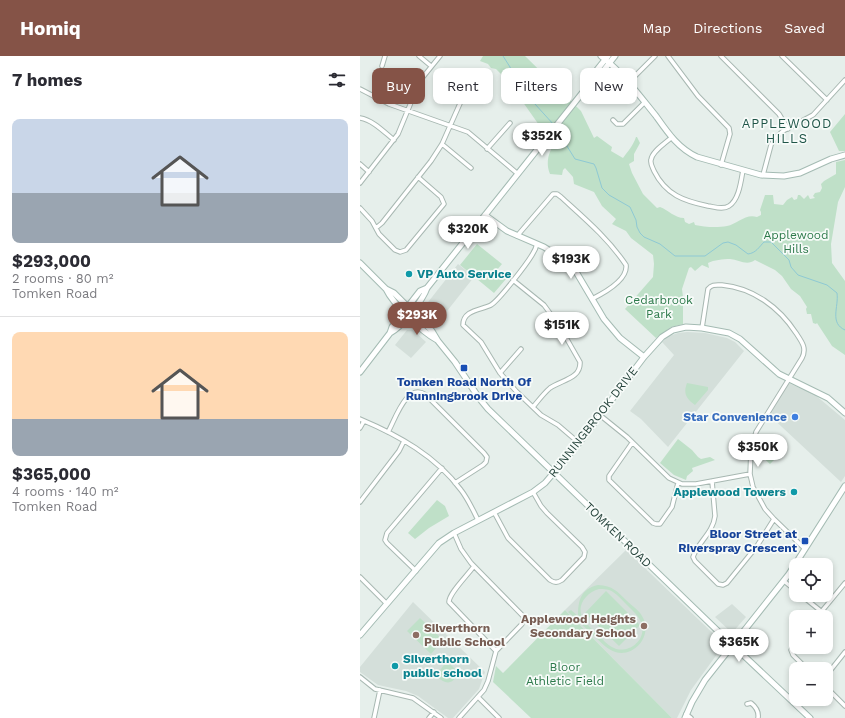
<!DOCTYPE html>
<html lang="en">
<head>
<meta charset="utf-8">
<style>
  :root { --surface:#fff; --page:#f2f2f3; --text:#2b2b33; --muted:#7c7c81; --line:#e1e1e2; --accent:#855347 }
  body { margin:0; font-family:"Work Sans",sans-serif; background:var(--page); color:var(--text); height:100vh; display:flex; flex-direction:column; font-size:15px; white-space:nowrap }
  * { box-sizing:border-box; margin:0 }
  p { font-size:13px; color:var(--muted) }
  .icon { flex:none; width:22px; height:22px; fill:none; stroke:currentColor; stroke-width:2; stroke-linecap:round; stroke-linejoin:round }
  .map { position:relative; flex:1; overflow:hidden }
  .details { display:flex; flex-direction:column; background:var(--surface); width:360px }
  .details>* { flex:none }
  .banner { position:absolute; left:12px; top:12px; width:380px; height:36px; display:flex; gap:8px }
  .fabs { position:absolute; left:429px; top:502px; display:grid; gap:8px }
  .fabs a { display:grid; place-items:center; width:44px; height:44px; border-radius:8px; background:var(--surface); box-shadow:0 2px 6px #0003; font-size:20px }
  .price { position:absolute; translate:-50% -34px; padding:0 9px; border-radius:14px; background:#fff; color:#222; font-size:13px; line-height:26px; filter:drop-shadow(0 1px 2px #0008) }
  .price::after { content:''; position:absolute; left:50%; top:24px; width:12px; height:9px; margin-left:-6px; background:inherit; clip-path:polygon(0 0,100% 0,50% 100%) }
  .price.active { background:var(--accent); color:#fff }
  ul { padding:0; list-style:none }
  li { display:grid; align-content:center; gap:8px; height:212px; padding:0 12px }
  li+li { border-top:1px solid var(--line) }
  li span { display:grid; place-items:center; height:124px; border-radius:8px; color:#555 }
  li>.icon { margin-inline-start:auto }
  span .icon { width:72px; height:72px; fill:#fffc; stroke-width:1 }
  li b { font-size:17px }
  h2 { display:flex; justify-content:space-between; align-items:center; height:48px; padding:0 12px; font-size:17px }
  .tag { padding:0 14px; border-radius:8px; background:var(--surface); box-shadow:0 2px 6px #0003; font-size:14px; line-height:36px }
  .tag.active { background:var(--accent); color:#fff }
  header { display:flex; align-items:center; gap:24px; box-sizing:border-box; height:56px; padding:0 20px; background:var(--accent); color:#fff }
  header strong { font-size:19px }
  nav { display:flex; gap:22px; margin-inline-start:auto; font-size:14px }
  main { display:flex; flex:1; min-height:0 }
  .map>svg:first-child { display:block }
  .built { fill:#d4dfda }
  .green { fill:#bfe0c8; fill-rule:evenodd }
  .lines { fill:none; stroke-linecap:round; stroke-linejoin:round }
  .stream { stroke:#8ec9d4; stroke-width:1 }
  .street-casing { stroke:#a8b8b2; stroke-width:5.5 }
  .secondary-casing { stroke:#a4bbb3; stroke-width:7 }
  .street { stroke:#fff; stroke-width:3.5 }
  .secondary { stroke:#fff; stroke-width:5 }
  .culture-dot { fill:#0f9aa8; stroke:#f7fbf9; stroke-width:1.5 }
  .transit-dot { fill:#1a4fb4; stroke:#f7fbf9; stroke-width:1.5 }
  .shop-dot { fill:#3f7fe0; stroke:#f7fbf9; stroke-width:1.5 }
  .education-dot { fill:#8d6e63; stroke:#f7fbf9; stroke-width:1.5 }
  .labels { text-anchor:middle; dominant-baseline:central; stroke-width:3.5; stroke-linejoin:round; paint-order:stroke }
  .park-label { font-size:12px; fill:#2d7a4b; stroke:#f7fbf9 }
  .culture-label { font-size:12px; font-weight:bold; fill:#0d838f; stroke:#f7fbf9; text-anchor:start }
  .transit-label { font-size:12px; font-weight:bold; fill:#164399; stroke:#f7fbf9 }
  .shop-label { font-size:12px; font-weight:bold; fill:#366cbe; stroke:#f7fbf9; text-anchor:end }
  .street-label { font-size:12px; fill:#24423a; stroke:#f7fbf9 }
  .education-label { font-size:12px; font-weight:bold; fill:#785e54; stroke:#f7fbf9; text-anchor:end }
  .neighbourhood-label { font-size:13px; letter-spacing:1px; fill:#1f5548; stroke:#f7fbf9 }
</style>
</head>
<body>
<header>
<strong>Homiq</strong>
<nav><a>Map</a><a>Directions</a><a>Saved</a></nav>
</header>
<main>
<section class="details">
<h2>7 homes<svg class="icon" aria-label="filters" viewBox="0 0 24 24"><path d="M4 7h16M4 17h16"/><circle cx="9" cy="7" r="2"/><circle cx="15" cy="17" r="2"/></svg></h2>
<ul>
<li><span style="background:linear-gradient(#c9d6e8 60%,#9aa5b1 0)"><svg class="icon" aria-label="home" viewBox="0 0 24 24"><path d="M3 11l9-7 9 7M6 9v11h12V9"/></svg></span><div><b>$293,000</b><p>2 rooms · 80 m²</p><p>Tomken Road</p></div></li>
<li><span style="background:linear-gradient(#ffd9b3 70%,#9aa5b1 0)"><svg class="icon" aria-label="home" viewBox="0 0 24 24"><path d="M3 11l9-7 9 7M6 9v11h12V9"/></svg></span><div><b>$365,000</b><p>4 rooms · 140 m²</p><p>Tomken Road</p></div></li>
</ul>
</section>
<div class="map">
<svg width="485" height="662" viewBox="0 0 485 662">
  <rect width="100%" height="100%" fill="#e6efeb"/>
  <path class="built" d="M98,208L114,221L76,269L64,258L63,254L65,250Z
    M47,274H53L66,286L51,302L35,289Z
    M327,276L345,277L367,282L375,286L384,295L308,391L281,363L270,355L314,299L302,286L309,280L318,277Z
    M428,327L454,338L485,364V420L481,426L408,358Z
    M266,494L363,587V590L331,634L317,662H312L205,554Z
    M53,546L125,616L119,633L93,662H88L58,640L46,635L18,629L0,616V611Z
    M372,548L386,561L372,577L355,561Z"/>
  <path class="green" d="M123,0H165L221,55L234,82L237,80L252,91L251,95L263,102C268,95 273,90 276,81H277L280,87L274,98V105L269,108L272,117L283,138L297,152L300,151C308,154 315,162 324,162L325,166L329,168L334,166L335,169C344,171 357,172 367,170C377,168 386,157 397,161L401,159V156L400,154L405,139H413L414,148L423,149L427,144L432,141L434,144L437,143L438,139H440L444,143L448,139L450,143L455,142L453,140L455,137L460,136L462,132L461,128L464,125L476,118V106L485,104V131L478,146L471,188L472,207L485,225V299L472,290L457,267L456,268L453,267L451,258H447L446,253L447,251L440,240L431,233L422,220L415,214L395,204C387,210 379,204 370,203C363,203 354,204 348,207L349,212L342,209L335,215L331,211L329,212L322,233L323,241V268L311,271L296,282L265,253L293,221L294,208L293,199L271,182L266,175L252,168L256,163L242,150L234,136L214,128L213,121L205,112L203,114L202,119L190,118C185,106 189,95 196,85L179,69L148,25L136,13L131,12L128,8L120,5Z
    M485,58V95H479L470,76Z
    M117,188L142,208L136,215L146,223L134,237L100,209Z
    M327,327L348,331V334L335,349C326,343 323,337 327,327Z
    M318,383L332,394L338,401L341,403L350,401L355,404L332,412L333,415L327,420L326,424L314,419L300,407Z
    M409,384L422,396L410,408L398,397Z
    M77,444L85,450L89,460L69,472L55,483L48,477Z
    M238,529C253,530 257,535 267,545C271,549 279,554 282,560C295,581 270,607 249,593C244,590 240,585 235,581C226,572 217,564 208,556L211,554L218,560C218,544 221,533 238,529ZM239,533C244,533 249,533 253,536C258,539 261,543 265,547C275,557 288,567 280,583C277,587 273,591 269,592C264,594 258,594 254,592C247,589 242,583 238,578C233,574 228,570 225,565C214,552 225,537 239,533Z
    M246,535L280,569L259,590L225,557Z
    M205,554L312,662H171L133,626L136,610L143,617Z
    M60,562L83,584L71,598L47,575Z
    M86,606H88L99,617C92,629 86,629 76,620Z"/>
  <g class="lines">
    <path class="stream" d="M143,0L150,11L155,26L194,69
      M197,74L215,103L234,108L236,112L242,132L249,139L270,151L276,164L277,171L280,177L284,181L300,188L315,200H345L363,187L368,186L376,189L388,198C396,197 399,191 404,186H411L429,204L431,211L438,219L467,229L477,237C479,251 469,267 485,274"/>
    <g class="street-casing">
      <path id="street" d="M59,0L71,10
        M308,0L338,40L369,72L370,78L361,109
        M361,0L419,58L428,73
        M422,0L467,44
        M22,10L25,0
        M269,26L295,0
        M0,33L29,48L108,76L158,118
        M0,62C13,64 24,76 34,84
        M253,64L257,68H263L285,46
        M312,81C306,87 292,95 291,104C290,108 293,112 294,115C306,139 324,145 348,150C355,151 363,154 369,150C379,144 381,125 383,114
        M82,88L111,112
        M127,93L150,67
        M0,108L9,116
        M403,119L411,89L415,82L423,75L453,59L485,24
        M0,127L38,78L59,27L63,21L80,0
        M0,152L12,165L19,178L35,194L40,196L46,194L84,148L81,141L58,121
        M16,172L22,167L71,105L82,88L106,34L114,27
        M157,180L193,138H197L201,141C224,162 248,182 266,209C268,224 244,237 232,243
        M177,188C176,192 174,196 172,199C166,209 139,244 131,249C121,254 103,254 103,269L121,286L140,317L156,335L181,359L198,369L219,387
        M153,224L184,249L200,271L220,306C221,323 201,324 190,332C184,337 178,345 173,351
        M342,272L348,233C352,228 356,229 362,229C393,232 419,251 436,277C442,286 447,292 442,302L396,376L391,394L390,418L393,431L405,453L414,463L445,493
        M140,317L161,293
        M241,360L267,381L309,422L322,428H336L390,418
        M0,363C38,379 76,400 101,434C108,443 113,454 118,464
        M0,372L4,365
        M28,376C35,364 47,325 66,339L124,397L127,401L126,406L123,409L95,427
        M272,387L249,420V424L293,467L296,468H300L312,451L318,427
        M352,425L355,460C353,477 338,486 333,501L335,505L358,528L363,529L367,527L397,490L414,463
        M0,446L39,395L44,385
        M134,456L148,482L190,524C195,527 197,527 202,524L224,501L225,496L222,491L187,457L181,450L173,436
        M94,477L101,493L111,507L164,561L162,568L136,595L128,625L124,634L99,662
        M114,510C108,519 89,537 89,546L136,595
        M56,515L27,487L25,484L27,477L82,412
        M0,521L26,547
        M424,525L436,535
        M441,539L462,556
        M457,561L485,527
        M436,587L431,594L433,599L447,613
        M466,620L485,596
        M0,621L15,633L53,642L81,662
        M466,631L485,650
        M118,641L139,662
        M387,648L391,647C396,651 399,656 398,662
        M326,658L331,662
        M14,662L20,634
        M69,662L74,656"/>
    </g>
    <g class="secondary-casing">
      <path id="secondary" d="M241,0C263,17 279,39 296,60C308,77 318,92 337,101L401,119L424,120L440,117L471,103L485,99
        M231,26L236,24L255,0
        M125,159L147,175L184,191L192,196L215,214L244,263L260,282L284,301
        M0,207L26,233L34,237L72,275L78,285L95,306L119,342L128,353L362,579L450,662
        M26,233C33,248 62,276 77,284
        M30,277C42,271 63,244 67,232L223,36L231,26L232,20L248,0
        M0,316L30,277L32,271L60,235L67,232
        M0,579L79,487L94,477L173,436L185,427L219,387L284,301L302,281L313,274L326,271L342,272L369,277L380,283L419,318L468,342L485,357
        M325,662L332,646L345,624L429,518L485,430"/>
    </g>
    <use href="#street" class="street"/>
    <use href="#secondary" class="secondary"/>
  </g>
  <g class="culture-dot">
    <circle cx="49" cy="218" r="4"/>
    <circle cx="434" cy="436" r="4"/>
    <circle cx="35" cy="610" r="4"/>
  </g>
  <g class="transit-dot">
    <rect x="100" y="308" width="8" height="8" rx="2"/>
    <rect x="441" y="481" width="8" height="8" rx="2"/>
  </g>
  <circle class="shop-dot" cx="435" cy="361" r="4"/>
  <g class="education-dot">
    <circle cx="284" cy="570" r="4"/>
    <circle cx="56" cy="579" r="4"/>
  </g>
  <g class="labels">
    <g class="park-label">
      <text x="436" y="179">Applewood<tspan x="436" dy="14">Hills</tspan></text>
      <text x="299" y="244">Cedarbrook<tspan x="299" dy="14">Park</tspan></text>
      <text x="205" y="611">Bloor<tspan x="205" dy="14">Athletic Field</tspan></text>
    </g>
    <g class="culture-label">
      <text x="57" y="218">VP Auto Service</text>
      <text x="426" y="436" text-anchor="end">Applewood Towers</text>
      <text x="43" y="603">Silverthorn<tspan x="43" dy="14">public school</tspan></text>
    </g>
    <g class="transit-label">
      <text x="104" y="326">Tomken Road North Of<tspan x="104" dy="14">Runningbrook Drive</tspan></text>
      <text x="437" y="478" text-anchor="end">Bloor Street at<tspan x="437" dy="14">Riverspray Crescent</tspan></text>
    </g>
    <g class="shop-label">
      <text x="427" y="361">Star Convenience</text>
    </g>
    <g class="street-label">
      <text transform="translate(233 366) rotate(-52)">RUNNINGBROOK DRIVE</text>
      <text transform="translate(258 479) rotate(44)">TOMKEN ROAD</text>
    </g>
    <g class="education-label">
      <text x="276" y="563">Applewood Heights<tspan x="276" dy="14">Secondary School</tspan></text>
      <text x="64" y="572" text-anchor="start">Silverthorn<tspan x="64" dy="14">Public School</tspan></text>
    </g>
    <g class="neighbourhood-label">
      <text x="427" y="67">APPLEWOOD<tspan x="427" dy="15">HILLS</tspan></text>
    </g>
  </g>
</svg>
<div class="fabs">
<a><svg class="icon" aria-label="locate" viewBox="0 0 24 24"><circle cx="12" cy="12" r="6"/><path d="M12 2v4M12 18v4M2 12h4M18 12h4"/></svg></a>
<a>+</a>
<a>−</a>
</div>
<b class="price" style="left:182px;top:101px">$352K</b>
<b class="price" style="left:108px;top:194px">$320K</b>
<b class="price" style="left:211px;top:224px">$193K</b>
<b class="price active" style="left:57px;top:280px">$293K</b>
<b class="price" style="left:202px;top:290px">$151K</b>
<b class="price" style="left:398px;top:412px">$350K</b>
<b class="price" style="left:379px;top:607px">$365K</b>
<div class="banner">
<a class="tag active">Buy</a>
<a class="tag">Rent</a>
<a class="tag">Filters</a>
<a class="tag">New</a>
</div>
</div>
</main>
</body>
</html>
